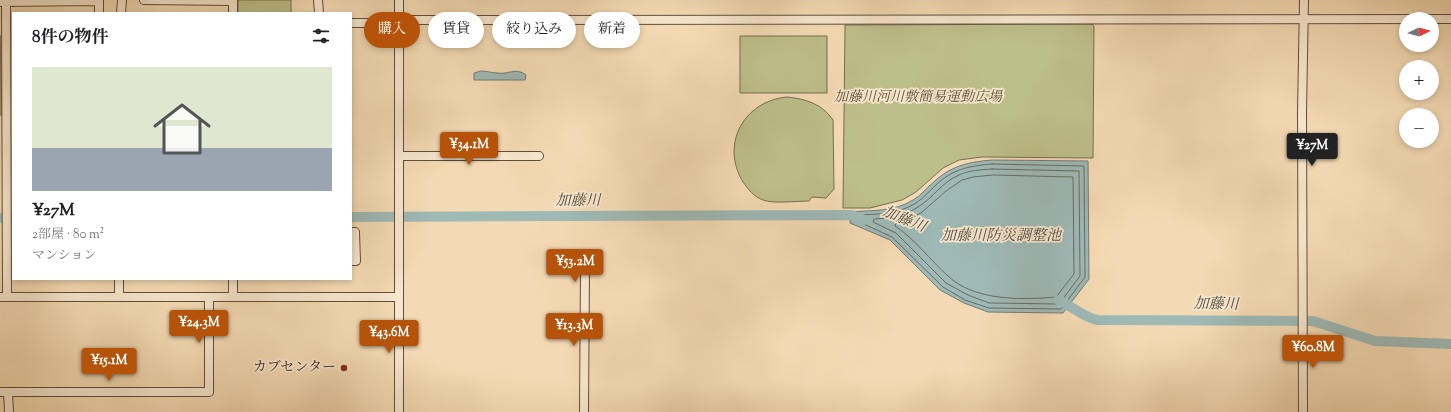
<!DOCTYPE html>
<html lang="ja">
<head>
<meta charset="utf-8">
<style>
  :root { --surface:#fff; --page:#f6f6f6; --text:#202124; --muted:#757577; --accent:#b45309 }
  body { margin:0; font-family:"Sorts Mill Goudy","Noto Serif JP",serif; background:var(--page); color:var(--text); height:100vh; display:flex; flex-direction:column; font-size:15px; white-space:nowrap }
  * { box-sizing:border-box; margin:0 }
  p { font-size:13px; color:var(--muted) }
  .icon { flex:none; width:22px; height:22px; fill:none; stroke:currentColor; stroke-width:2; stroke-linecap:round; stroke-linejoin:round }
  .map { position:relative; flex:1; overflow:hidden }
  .details { position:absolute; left:12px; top:12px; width:340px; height:268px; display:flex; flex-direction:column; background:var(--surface); border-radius:0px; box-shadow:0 2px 6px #0003 }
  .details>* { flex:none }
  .banner { position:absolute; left:364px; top:12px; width:380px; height:36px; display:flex; gap:8px }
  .needle { width:26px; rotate:84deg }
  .buttons { position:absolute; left:1399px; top:12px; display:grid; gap:8px }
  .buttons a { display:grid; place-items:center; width:40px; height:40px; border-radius:50%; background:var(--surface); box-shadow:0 2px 6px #0003; font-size:20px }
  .price { position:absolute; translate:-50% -34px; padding:0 9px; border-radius:4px; background:var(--accent); color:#fff; font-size:13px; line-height:26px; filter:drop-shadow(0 1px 2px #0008) }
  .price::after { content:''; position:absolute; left:50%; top:24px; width:12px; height:9px; margin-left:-6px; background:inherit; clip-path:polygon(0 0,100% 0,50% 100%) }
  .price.current { background:#222; color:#fff }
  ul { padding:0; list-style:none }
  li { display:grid; align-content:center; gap:8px; height:212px; padding:0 20px }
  li span { display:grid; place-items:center; height:124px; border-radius:0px; color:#555 }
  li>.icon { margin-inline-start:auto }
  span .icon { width:72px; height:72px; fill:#fffc; stroke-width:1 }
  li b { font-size:17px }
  h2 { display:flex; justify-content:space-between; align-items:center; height:48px; padding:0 20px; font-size:17px }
  .chip { padding:0 14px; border-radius:18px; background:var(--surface); box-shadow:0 2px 6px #0003; font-size:14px; line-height:36px }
  .chip.current { background:var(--accent); color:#fff }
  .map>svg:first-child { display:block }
  .green { fill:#bdbf8b; stroke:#766f4f }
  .water { fill:#9eb9b6; stroke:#727b75 }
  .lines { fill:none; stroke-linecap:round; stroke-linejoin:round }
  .shore { stroke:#676c64; stroke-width:1 }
  .river { stroke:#9eb9b6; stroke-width:10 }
  .minor-casing { stroke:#614e3b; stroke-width:10 }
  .minor { stroke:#f8e7ce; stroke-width:8 }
  .poi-dot { fill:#8f2418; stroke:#f8e7ce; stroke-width:1.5 }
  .labels { text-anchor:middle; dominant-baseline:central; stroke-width:3.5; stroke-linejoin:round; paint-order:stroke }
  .park-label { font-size:14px; font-style:italic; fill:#5a4f37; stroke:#f8e7ce }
  .poi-label { font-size:14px; fill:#301f13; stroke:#f8e7ce; text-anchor:end }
  .water-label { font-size:15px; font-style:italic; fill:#514d44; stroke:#f8e7ce }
</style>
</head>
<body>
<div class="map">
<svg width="1451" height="412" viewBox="0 0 1451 412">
  <rect width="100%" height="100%" fill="#f4dab4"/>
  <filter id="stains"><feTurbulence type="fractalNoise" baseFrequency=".005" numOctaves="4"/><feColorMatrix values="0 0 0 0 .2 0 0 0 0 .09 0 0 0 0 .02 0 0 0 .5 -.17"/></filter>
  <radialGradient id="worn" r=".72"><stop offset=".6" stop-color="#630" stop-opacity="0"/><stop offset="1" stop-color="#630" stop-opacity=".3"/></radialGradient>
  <path class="green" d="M238,0H291V13H238Z
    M1092,24L1094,26L1093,158L982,157L959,160L943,168L916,192L902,200L870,208H843L845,25Z
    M0,35L2,115H0Z
    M740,36H827V93H740Z
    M787,97C806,99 822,104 833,120L834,189L826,198L812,197L809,201C797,201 773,204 763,200C754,197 748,189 743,182C720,144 744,101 787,97Z"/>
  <path class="water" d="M481,71C487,71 492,73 497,73C508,75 516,67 526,75L525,80H474V73Z
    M992,160L1088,161L1089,279L1063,313L988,312L964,303L940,290L890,240L850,223L851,212C872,210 894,212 913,200C922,195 928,186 936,180C953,165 970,162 992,160Z"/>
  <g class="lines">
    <path class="shore" d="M992,164L1084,166L1085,277L1061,309L989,308L965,300L943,287L892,237L855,220L856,215C877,214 897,215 916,203C924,198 931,189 938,183C955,168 971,166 992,164Z
      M992,169L1079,171L1080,276L1059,304L989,303L968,295L946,283L896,233L873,222L874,219C890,218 905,216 918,207C933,198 942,182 959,175C970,170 981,170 992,169Z
      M993,175L1073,177L1074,274L1056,297C1022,300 974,301 948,276C930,260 915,239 895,226L896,223L921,213L946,191L962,180L973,177Z"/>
    <path class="river" d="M351,217L851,215L864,220
      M0,218H13
      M1058,300C1072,306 1083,317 1097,320L1313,321L1375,341L1451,344"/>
    <g class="minor-casing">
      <path id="minor" d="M6,0L7,297
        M99,0V13
        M144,0L233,1
        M318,0L319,13
        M399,0V412
        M0,2L99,1
        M121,13L122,0
        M233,13V0
        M351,23H398L406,20L1451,19
        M399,156H539
        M351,232H355L356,261H351
        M233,279V297
        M0,297H399
        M119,297V279
        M0,392H209V297
        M8,392L9,412
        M584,412L585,267
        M1303,412L1302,113L1304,0"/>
    </g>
    <use href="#minor" class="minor"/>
  </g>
  <circle class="poi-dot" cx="344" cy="368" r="4"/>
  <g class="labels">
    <g class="park-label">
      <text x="918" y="98">加藤川河川敷簡易運動広場</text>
    </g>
    <g class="poi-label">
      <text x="336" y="368">カブセンター</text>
    </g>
    <g class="water-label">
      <text x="578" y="201">加藤川</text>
      <text transform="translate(904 220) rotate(22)">加藤川</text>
      <text x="1001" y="236">加藤川防災調整池</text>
      <text transform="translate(1216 305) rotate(1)">加藤川</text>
    </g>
  </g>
  <rect width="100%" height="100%" filter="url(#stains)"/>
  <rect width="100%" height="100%" fill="url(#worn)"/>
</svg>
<div class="buttons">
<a><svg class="needle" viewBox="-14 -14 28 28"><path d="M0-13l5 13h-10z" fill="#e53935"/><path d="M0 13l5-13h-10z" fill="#757577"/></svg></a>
<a>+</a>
<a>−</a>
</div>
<b class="price" style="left:469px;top:166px">¥34.1M</b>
<b class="price current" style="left:1312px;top:167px">¥27M</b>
<b class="price" style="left:575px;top:283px">¥53.2M</b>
<b class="price" style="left:199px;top:344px">¥24.3M</b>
<b class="price" style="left:574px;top:347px">¥13.3M</b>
<b class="price" style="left:389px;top:354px">¥43.6M</b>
<b class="price" style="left:1313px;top:369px">¥60.8M</b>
<b class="price" style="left:109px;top:382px">¥15.1M</b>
<div class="banner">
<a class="chip current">購入</a>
<a class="chip">賃貸</a>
<a class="chip">絞り込み</a>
<a class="chip">新着</a>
</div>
<section class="details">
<h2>8件の物件<svg class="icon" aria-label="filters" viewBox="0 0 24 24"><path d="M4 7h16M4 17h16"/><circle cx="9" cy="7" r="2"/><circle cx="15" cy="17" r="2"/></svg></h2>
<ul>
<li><span style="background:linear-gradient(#dfe7d0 65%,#9aa5b1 0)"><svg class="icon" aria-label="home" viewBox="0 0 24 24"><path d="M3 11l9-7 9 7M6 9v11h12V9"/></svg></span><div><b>¥27M</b><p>2部屋 · 80 m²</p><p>マンション</p></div></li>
</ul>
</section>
</div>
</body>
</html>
